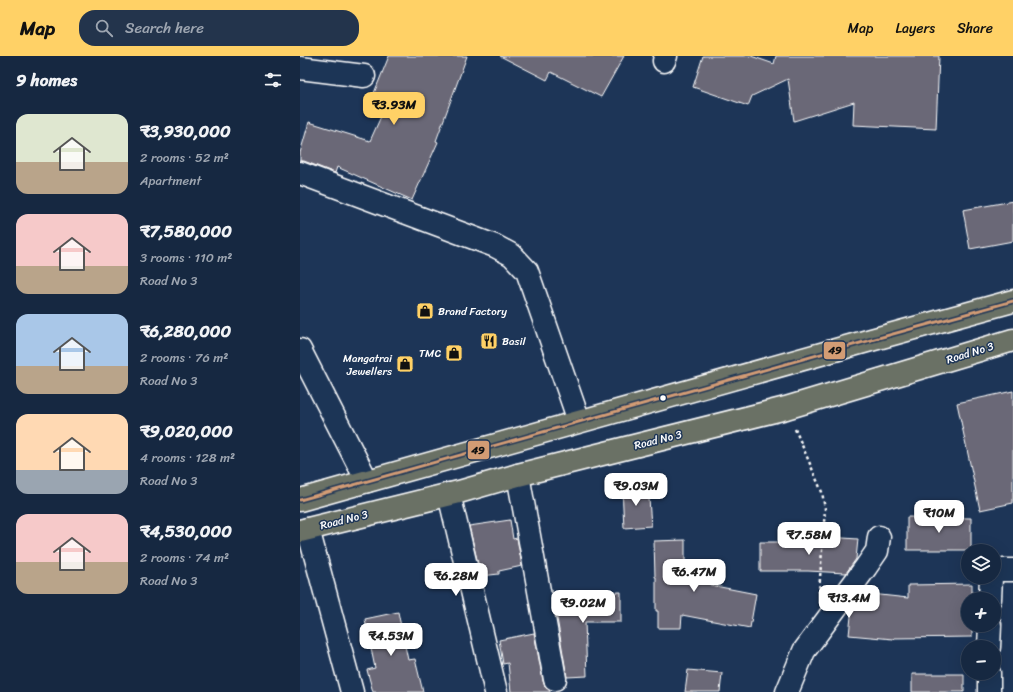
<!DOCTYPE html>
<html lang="en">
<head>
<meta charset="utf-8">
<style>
  :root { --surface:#162841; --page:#23344c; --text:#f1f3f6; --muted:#9ea6b1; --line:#35445a; --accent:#ffd166 }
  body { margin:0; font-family:Sriracha,sans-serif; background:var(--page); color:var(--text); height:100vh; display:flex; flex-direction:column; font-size:15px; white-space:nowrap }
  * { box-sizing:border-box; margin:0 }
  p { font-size:13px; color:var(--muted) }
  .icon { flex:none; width:22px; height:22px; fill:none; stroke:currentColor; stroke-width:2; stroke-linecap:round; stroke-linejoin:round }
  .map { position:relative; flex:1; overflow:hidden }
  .details { display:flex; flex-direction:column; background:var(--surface); width:300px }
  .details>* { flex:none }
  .controls { position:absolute; left:661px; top:488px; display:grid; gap:8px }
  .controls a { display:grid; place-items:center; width:40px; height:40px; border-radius:50%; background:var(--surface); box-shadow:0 4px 16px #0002,0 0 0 1px var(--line); font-size:20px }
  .price { position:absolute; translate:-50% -34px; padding:0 9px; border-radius:8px; background:#fff; color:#222; font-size:13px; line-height:26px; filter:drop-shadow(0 1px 2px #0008) }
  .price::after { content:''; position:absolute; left:50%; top:24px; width:12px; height:9px; margin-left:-6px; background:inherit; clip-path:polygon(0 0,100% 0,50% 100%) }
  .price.current { background:var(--accent); color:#111 }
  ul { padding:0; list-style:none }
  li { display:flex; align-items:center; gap:12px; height:100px; padding:0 16px }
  li span { display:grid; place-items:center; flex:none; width:112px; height:80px; border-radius:12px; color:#555 }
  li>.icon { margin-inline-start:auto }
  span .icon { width:48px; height:48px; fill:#fffc; stroke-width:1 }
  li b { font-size:17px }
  h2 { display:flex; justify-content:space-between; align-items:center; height:48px; padding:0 16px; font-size:17px }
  header { display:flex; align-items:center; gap:24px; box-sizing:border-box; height:56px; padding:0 20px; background:var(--accent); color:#111 }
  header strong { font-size:19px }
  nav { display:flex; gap:22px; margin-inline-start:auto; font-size:14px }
  .search { width:280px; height:36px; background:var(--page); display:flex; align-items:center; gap:10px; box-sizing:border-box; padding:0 14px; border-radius:16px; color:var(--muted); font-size:15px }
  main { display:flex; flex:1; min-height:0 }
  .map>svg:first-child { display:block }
  .building { fill:#6b6877; stroke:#fff }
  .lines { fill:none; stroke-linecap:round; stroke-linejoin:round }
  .minor-casing { stroke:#fff; stroke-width:25 }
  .major-casing { stroke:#fff; stroke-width:25 }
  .path { stroke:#fff; stroke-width:2.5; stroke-dasharray:3 3; stroke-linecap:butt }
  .minor { stroke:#1d3557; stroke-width:22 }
  .major { stroke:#6b7165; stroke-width:22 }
  .bus-1-casing { stroke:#1d3557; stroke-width:6 }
  .bus-1 { stroke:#d39c74; stroke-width:3 }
  .bus-dot { fill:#fff; stroke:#1d3557; stroke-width:1.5 }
  .labels { text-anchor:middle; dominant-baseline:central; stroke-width:3; stroke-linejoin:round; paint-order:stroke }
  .poi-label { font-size:11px; fill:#fff; stroke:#1d3557; text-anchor:start }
  .street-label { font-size:11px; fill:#fff; stroke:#1d3557 }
  .line-badge { stroke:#1d3557; stroke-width:1.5 }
  .pale-badge-label { font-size:11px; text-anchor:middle; font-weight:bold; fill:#111 }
</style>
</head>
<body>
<header>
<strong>Map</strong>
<div class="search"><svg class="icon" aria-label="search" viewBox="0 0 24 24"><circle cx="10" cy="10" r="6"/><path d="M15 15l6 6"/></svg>Search here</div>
<nav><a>Map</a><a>Layers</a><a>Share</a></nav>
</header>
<main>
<section class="details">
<h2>9 homes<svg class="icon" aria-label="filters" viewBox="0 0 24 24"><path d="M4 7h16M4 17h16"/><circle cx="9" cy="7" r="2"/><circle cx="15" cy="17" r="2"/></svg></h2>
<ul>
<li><span style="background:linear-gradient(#dfe7d0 60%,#b9a48a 0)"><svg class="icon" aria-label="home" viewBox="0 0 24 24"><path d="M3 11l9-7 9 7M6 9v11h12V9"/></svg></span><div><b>₹3,930,000</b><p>2 rooms · 52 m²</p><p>Apartment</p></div></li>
<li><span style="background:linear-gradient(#f6c9c9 65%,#b9a48a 0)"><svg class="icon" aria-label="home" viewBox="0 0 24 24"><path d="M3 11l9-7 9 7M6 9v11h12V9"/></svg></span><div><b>₹7,580,000</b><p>3 rooms · 110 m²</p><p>Road No 3</p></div></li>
<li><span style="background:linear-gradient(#a9c7e8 65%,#b9a48a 0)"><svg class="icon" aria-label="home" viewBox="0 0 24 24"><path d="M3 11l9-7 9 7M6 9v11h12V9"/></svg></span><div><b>₹6,280,000</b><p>2 rooms · 76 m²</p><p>Road No 3</p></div></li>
<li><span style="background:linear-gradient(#ffd9b3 70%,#9aa5b1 0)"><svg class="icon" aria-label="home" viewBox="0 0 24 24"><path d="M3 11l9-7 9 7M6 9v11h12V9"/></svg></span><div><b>₹9,020,000</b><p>4 rooms · 128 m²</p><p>Road No 3</p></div></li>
<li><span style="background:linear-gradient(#f6c9c9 60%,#b9a48a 0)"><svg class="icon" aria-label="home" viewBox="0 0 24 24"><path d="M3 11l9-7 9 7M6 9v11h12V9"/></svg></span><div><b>₹4,530,000</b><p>2 rooms · 74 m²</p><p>Road No 3</p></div></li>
</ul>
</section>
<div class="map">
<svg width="713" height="636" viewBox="0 0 713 636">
  <rect width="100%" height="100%" fill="#1d3557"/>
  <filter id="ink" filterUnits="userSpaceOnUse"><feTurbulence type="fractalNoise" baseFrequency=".025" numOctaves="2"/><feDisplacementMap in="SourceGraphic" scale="8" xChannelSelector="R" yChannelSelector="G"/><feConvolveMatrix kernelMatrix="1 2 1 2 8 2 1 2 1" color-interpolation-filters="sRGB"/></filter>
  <g filter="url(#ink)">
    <path class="building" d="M89,0H167L136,85L138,86L112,144L37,111L35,117L4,105H0V97L9,66L70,85L87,47L72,42Z
      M200,0H324L301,41L251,16L247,24Z
      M403,0H451L474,8L476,0H639L636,73L553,69L554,46L494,65L488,23L452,40L448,50L393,31Z
      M713,145V185L670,193L663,154Z
      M713,335V447L680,454L657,347Z
      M348,429L351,470L324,472L322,431Z
      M607,461L671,462V494H607Z
      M210,464L213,483L217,482L222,510L199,515V518L181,520L169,470Z
      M528,481L558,483L556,503L546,517L508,515H460V486H528Z
      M385,484V521H409L410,529L456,538L450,572L382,559L381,572H358V555H356V521H355L354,485Z
      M672,528V543H668V569H672V581L594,582L593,583L549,579L552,551L562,537L608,542V529Z
      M321,536V566H285L287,620L267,621L254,545L253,538Z
      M98,556L108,604L115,603L123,636H73L67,614L75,612L65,563Z
      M234,577L243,625L245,631L250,635V636H211L208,607L203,608L199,584Z
      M388,614L422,617L420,636H385Z
      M612,618H664V636H612Z"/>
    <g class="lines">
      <g class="minor-casing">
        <path id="minor" d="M364,5L366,0
          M0,12L64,20
          M0,117L195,190L212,199L227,215L279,365
          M0,294L67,425
          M218,419L255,623
          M149,438L196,636
          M8,473L52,636
          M694,514H713
          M690,543L691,521
          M689,591L690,569
          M487,636L504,595L566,511L577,495L579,481
          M689,636V617"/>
      </g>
      <g class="major-casing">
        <path id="major" d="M0,444L571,284L713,245
          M0,475L159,436L218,419L486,352L713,284"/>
      </g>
      <path class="path" d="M495,373L522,436L525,453L519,536"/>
      <use href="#minor" class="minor"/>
      <use href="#major" class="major"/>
      <g class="bus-1-casing">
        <path id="bus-1" d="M0,444L571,284L713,245"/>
      </g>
      <use href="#bus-1" class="bus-1"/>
    </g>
  </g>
  <defs>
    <g id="shop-square" transform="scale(0.9)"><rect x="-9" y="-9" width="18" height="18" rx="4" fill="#ffd166" stroke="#1d3557"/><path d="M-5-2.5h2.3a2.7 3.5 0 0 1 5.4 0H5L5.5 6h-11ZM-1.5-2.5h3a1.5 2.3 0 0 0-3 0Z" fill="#111"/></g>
    <g id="restaurant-square" transform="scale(0.9)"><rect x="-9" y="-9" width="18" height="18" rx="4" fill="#ffd166" stroke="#1d3557"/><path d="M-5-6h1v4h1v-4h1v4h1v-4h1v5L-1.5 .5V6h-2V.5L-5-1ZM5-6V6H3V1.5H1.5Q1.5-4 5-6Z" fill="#111"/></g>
  </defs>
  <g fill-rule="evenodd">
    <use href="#shop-square" x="125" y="255"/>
    <use href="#restaurant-square" x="189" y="285"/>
    <use href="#shop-square" x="154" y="297"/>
    <use href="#shop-square" x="105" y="308"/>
  </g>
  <circle class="bus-dot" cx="363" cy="342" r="3.5"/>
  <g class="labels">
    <g class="poi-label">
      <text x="138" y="255">Brand Factory</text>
      <text x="202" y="285">Basil</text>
      <text x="141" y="297" text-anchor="end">TMC</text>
      <text x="92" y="302" text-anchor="end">Mangatrai<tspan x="92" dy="13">Jewellers</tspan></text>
    </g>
    <g class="street-label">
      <text transform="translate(670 297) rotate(-17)">Road No 3</text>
      <text transform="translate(358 384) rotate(-14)">Road No 3</text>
      <text transform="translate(44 464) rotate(-14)">Road No 3</text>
    </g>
  </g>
  <g class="line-badge">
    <rect x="523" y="285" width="23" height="19" rx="4" fill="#d39c74"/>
    <rect x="167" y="384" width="23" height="20" rx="4" fill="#d39c74"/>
  </g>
  <g class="pale-badge-label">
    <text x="535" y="298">49</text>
    <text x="178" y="398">49</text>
  </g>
</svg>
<div class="controls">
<a><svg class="icon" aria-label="layers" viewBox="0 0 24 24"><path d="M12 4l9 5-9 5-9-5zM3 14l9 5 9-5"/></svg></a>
<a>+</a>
<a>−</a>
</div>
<b class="price current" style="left:94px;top:70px">₹3.93M</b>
<b class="price" style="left:336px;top:451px">₹9.03M</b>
<b class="price" style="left:639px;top:478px">₹10M</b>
<b class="price" style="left:509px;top:500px">₹7.58M</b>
<b class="price" style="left:394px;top:537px">₹6.47M</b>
<b class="price" style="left:156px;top:541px">₹6.28M</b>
<b class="price" style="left:549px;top:563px">₹13.4M</b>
<b class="price" style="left:283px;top:568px">₹9.02M</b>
<b class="price" style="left:91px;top:601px">₹4.53M</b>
</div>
</main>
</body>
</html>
